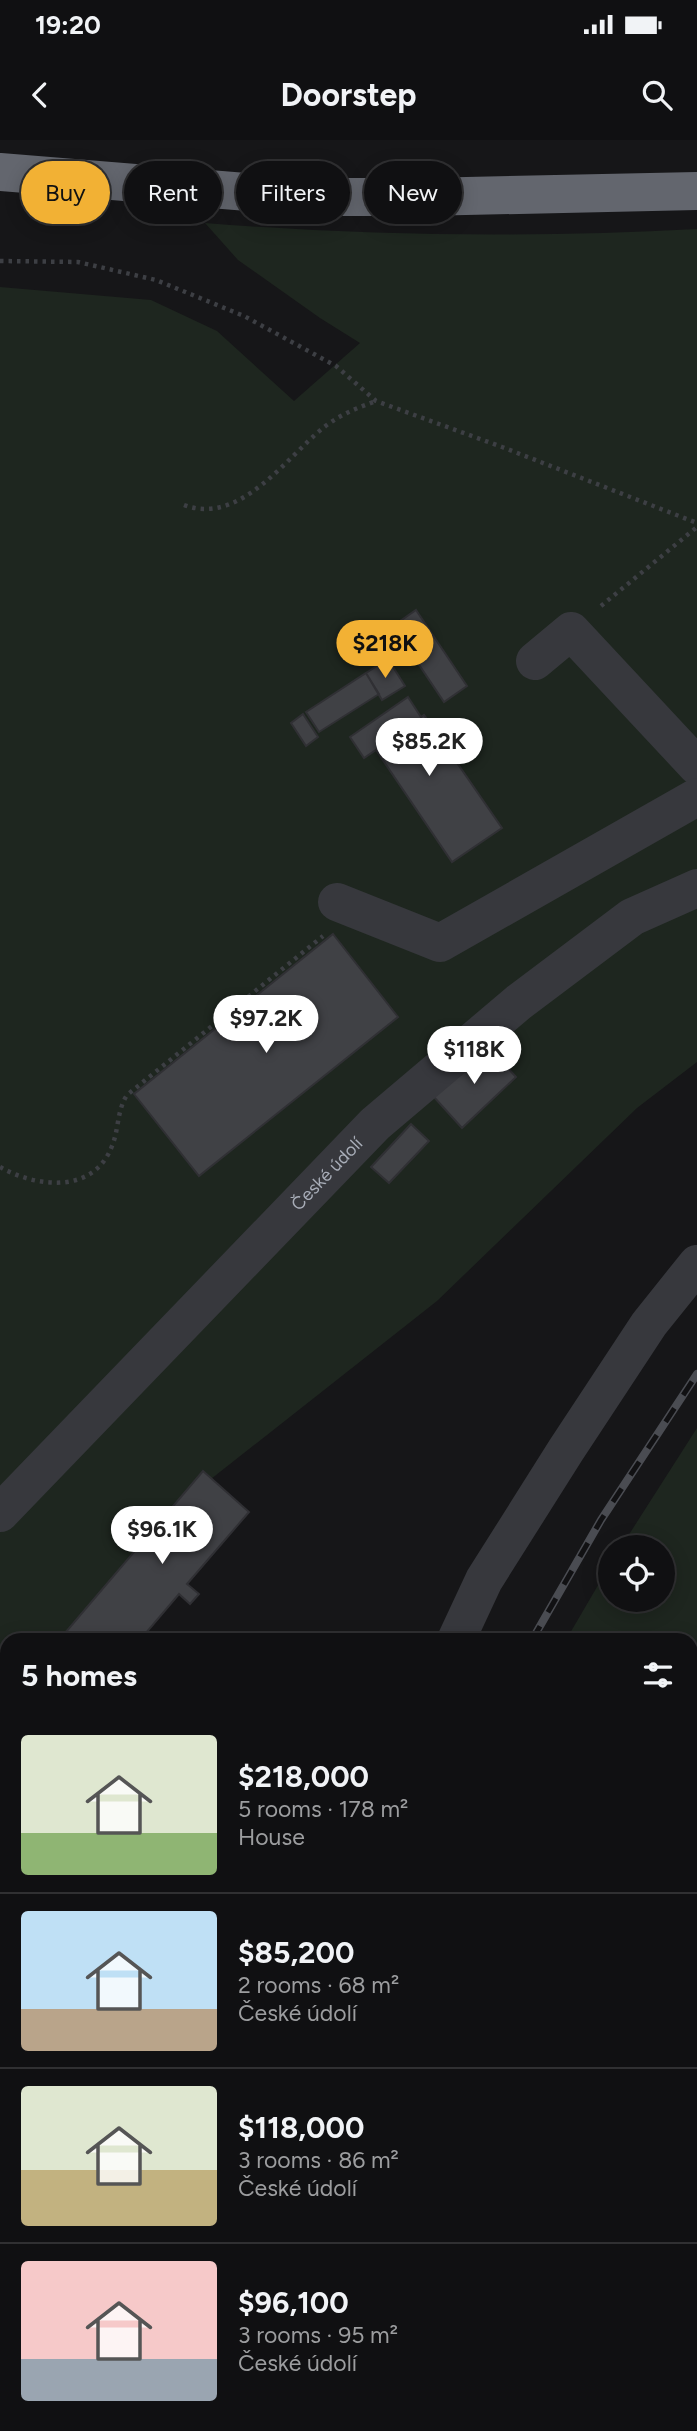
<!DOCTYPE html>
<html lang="en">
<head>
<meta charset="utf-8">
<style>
  :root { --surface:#101012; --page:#1e1e20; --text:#f1f3f6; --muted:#9c9d9f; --line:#303032; --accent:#f2b134 }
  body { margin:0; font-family:Figtree,sans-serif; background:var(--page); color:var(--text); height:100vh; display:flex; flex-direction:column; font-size:26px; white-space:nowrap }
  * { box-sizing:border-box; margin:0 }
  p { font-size:23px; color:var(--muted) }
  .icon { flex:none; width:38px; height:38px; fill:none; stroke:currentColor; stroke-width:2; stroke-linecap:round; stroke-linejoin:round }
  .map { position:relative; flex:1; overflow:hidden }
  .sheet { position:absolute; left:0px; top:1493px; width:698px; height:800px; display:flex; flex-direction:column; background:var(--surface); border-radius:21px 21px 0 0; box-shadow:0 4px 18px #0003,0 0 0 2px var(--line) }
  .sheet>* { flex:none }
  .guide { position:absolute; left:21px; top:21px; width:656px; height:63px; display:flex; gap:14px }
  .controls { position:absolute; left:598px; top:1395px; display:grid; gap:14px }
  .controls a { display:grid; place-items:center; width:77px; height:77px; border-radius:50%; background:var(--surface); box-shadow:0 4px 18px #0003,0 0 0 2px var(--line); font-size:35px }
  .price { position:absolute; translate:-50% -60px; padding:0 16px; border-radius:24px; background:#fff; color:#222; font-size:23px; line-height:46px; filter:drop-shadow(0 2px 4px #0008) }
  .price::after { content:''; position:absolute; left:50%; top:42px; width:21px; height:16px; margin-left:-10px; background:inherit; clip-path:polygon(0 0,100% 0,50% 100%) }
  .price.on { background:var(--accent); color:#111 }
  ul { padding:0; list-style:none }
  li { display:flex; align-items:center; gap:21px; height:175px; padding:0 21px }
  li+li { border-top:2px solid var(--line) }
  li span { display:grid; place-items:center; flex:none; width:196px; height:140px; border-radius:7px; color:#555 }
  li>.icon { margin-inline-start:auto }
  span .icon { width:84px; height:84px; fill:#fffc; stroke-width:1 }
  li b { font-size:30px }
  h2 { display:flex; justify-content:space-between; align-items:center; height:84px; padding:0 21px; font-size:30px }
  .chip { padding:0 24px; border-radius:32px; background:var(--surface); box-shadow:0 4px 18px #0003,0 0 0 2px var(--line); font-size:24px; line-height:63px }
  .chip.on { background:var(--accent); color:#111 }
  .status { display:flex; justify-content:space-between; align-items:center; height:49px; padding:0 35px; background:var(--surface); direction:ltr }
  .status svg { height:19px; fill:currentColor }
  header { display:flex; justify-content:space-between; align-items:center; height:91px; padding:0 21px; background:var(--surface); font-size:32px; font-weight:700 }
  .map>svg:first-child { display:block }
  .green { fill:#1e261f }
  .building { fill:#404145; stroke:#303034; stroke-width:2 }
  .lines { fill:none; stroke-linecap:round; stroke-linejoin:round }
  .path { stroke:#3d3f44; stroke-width:4.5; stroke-dasharray:3.5 5; stroke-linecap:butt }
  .minor { stroke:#37383d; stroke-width:38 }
  .highway { stroke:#63666e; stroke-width:38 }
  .rail-casing { stroke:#4a4c52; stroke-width:8 }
  .rail { stroke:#111113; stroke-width:5; stroke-dasharray:16; stroke-linecap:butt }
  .labels { text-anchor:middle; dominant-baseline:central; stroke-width:7; stroke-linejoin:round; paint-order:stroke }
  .street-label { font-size:18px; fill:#a8adb8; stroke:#111113 }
</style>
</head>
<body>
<div class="status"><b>19:20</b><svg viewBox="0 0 49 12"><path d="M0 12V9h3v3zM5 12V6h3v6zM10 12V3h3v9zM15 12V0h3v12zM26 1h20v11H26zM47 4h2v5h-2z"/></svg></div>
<header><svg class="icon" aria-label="back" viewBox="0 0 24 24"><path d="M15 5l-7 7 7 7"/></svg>Doorstep<svg class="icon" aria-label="search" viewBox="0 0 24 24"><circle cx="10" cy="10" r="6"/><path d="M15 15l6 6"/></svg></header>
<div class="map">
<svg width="697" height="2291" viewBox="0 0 697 2291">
  <rect width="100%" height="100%" fill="#161618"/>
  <path class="green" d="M205,83C368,96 533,98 697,89V922L637,968L437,1161L211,1339L202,1332L59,1500H7V1561L0,1569V147L151,160L217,191L294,261L360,203L320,178L238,120Z
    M697,1288V2291H252L254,2286H691V1500H566L611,1423V1460H663V1407H621Z"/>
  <path class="building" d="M416,470L467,546L444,562L393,486Z
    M388,519L405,546L382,560L366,533Z
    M366,533L379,554L319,592L306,572Z
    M408,557L421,577L424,575L502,688L452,722L376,610L364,618L350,597Z
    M303,574L318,597L306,606L291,583Z
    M333,794L398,877L199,1036L134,954Z
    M487,905L516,937L462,988L433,956Z
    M411,984L429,1001L389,1043L371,1027Z
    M203,1331L249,1372L187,1444L199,1454L190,1464L179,1454L140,1500H59Z
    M7,1561V1655L1,1662L0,1569Z
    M85,2286H114L110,2291H92Z"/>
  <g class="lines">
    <path class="path" d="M0,121L78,122L156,140L244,176L336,226L376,261L502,307L697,383
      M184,365C240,386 286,318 323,288C339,275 357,268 376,261
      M601,466L697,387
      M0,1027C37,1048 94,1054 112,1006C119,989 117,970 127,955L323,796
      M691,1580L697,1563
      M691,1954L697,1970
      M634,2286L635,2291
      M433,2291L441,2286"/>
    <g class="minor">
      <path d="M535,521L571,491L697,626"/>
      <path d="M337,762L440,803L697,657"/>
      <path id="s1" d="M0,1373L375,984L519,862L632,777L697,748"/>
      <path d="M456,1500L484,1440L566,1310L649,1184L697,1124"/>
    </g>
    <path class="highway" d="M0,32L308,57H422L697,51"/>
    <g class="rail-casing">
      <path id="rail" d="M532,1500L601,1380L697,1234
        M221,2291L223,2286"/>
    </g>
    <use href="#rail" class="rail"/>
  </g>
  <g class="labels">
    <g class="street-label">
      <text stroke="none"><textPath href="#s1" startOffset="471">České údolí</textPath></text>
    </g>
  </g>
</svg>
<div class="controls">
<a><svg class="icon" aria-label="locate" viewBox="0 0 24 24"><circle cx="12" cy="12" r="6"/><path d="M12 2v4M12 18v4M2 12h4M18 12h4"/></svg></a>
</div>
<b class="price on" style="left:385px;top:540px">$218K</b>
<b class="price" style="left:429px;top:638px">$85.2K</b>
<b class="price" style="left:266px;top:915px">$97.2K</b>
<b class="price" style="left:474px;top:946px">$118K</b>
<b class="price" style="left:162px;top:1426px">$96.1K</b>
<div class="guide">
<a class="chip on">Buy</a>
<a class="chip">Rent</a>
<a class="chip">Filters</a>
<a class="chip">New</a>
</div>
<section class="sheet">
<h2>5 homes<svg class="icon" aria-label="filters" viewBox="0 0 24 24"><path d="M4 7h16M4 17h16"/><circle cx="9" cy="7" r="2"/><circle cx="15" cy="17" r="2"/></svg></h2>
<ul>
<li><span style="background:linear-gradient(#dfe7d0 70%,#8fb573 0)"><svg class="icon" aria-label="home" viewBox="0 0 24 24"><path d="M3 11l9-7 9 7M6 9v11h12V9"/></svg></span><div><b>$218,000</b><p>5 rooms · 178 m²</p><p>House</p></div></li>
<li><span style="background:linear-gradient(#bfe0f5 70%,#b9a48a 0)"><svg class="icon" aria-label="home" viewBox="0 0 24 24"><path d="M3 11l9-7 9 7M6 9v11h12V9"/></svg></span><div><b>$85,200</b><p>2 rooms · 68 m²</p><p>České údolí</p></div></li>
<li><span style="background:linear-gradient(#dfe7d0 60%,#c2b280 0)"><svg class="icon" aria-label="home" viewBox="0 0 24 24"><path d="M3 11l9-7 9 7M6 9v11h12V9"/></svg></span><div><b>$118,000</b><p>3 rooms · 86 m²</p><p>České údolí</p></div></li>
<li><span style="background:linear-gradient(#f6c9c9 70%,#9aa5b1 0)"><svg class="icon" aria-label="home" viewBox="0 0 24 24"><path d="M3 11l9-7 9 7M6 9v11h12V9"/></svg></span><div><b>$96,100</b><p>3 rooms · 95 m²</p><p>České údolí</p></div></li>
</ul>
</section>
</div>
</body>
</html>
